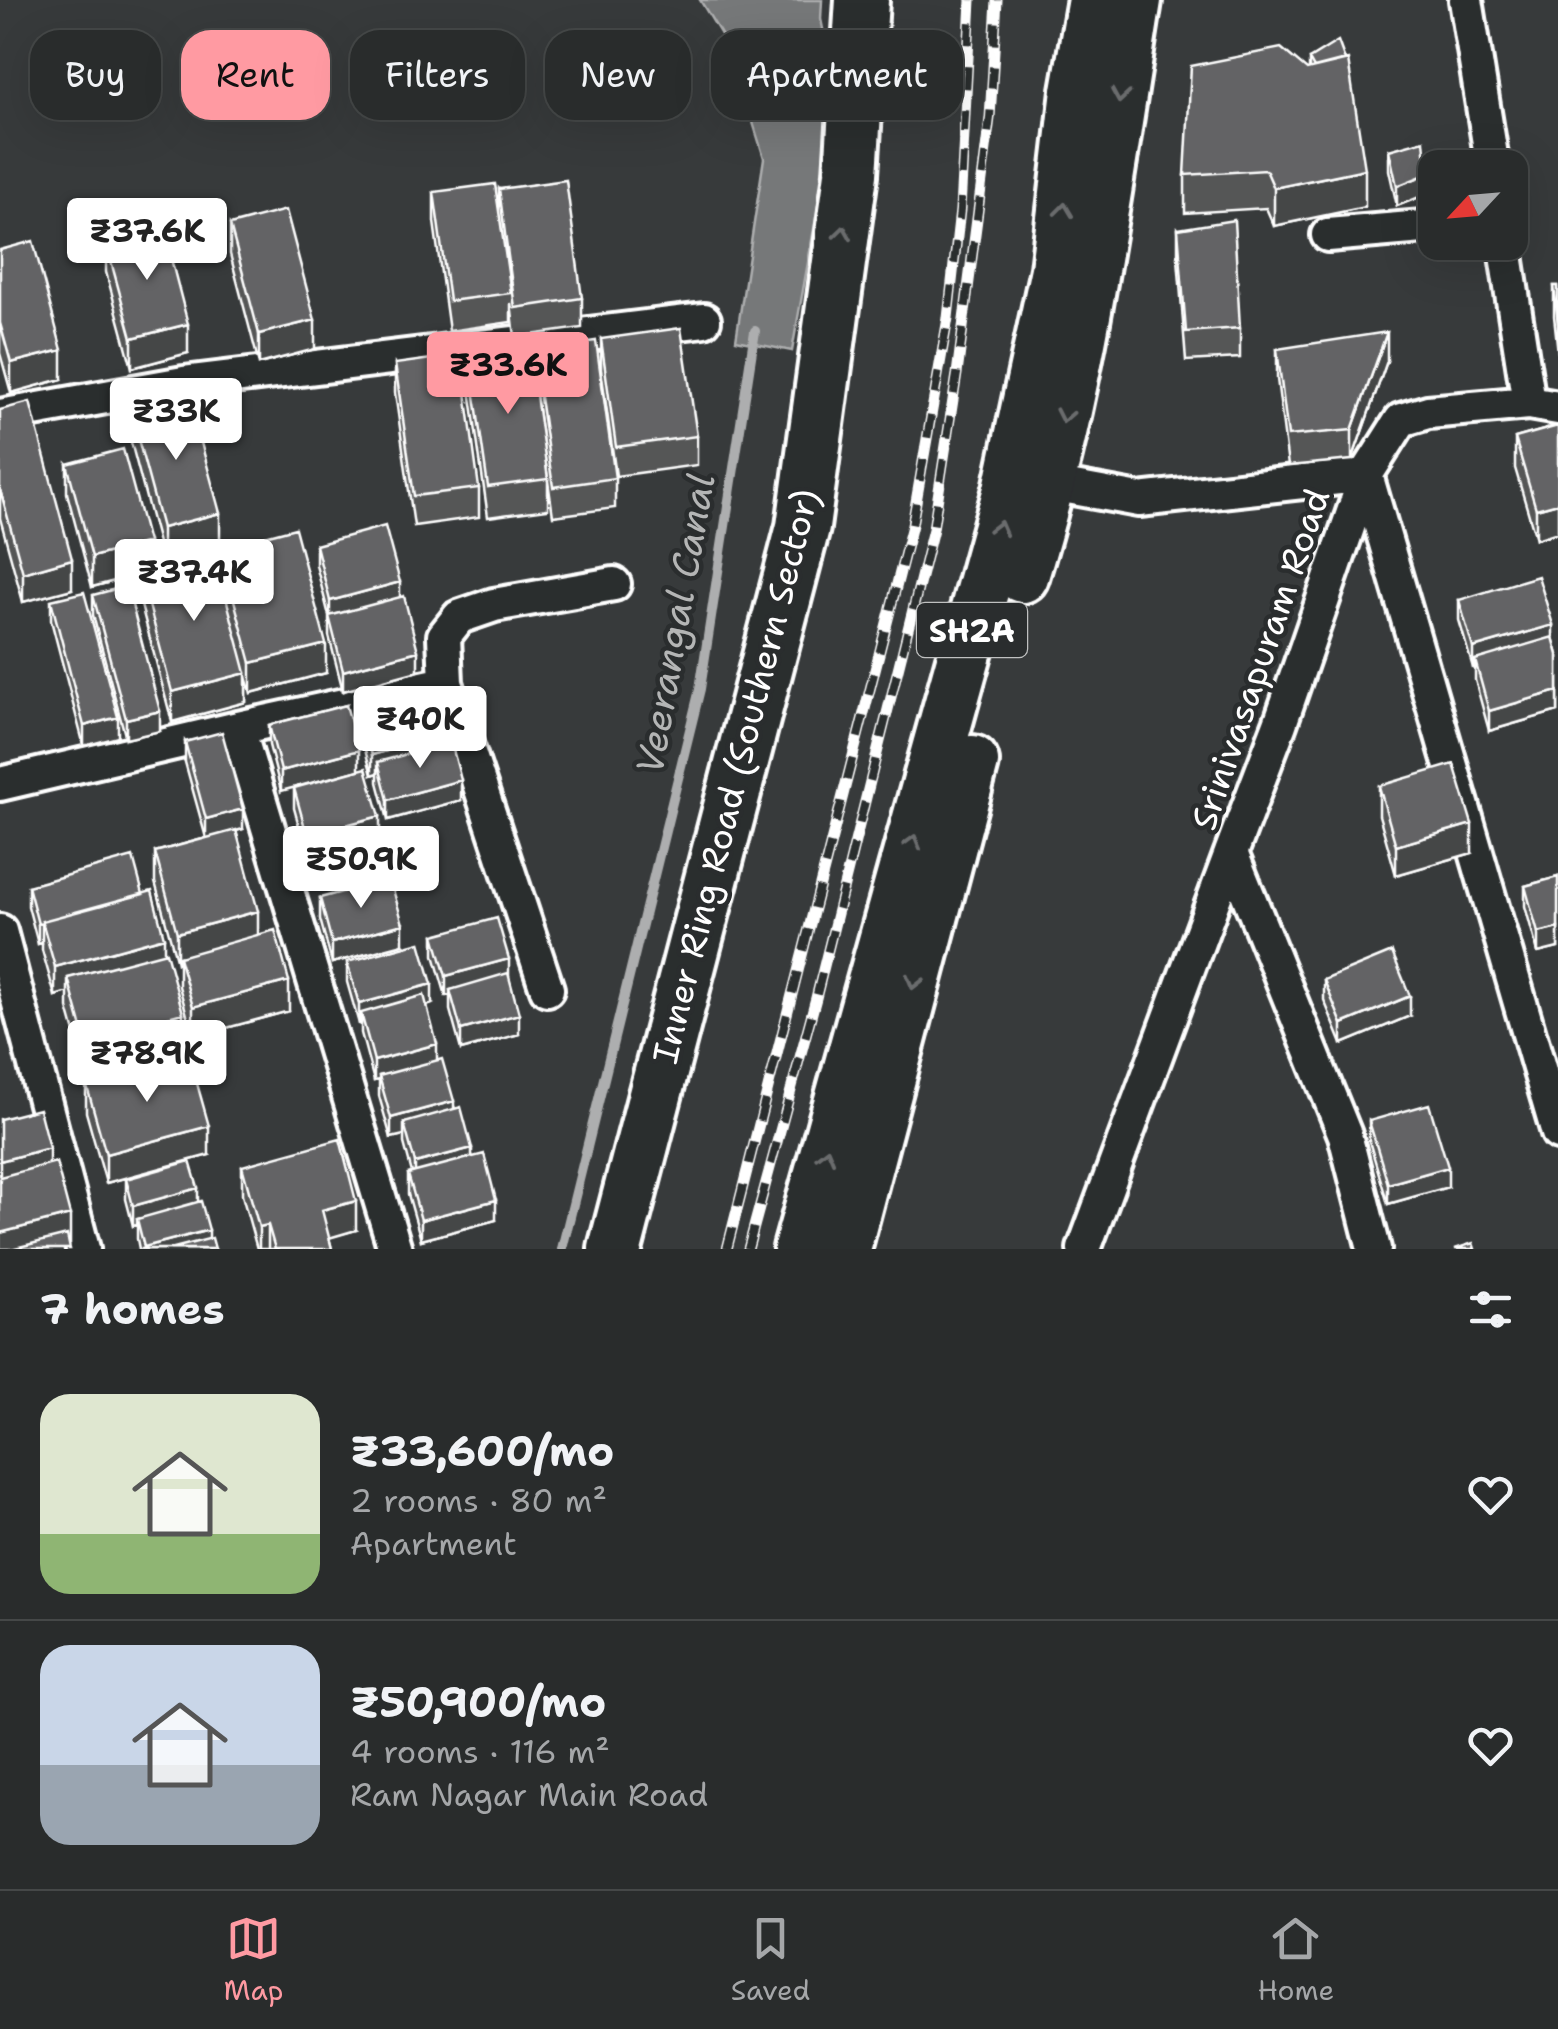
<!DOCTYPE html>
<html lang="en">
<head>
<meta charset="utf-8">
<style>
  :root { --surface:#292c2c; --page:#353838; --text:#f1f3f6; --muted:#a5a7a9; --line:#454848; --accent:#ff9aa2 }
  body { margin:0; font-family:"Shantell Sans",sans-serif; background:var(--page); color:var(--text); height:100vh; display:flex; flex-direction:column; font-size:38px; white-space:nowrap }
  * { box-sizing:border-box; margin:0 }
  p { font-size:32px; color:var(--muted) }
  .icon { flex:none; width:55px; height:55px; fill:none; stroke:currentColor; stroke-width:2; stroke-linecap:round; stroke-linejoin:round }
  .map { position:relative; height:1249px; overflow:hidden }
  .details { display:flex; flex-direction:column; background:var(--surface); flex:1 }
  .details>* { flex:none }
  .hud { position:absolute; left:30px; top:30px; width:1000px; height:90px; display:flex; gap:20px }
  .needle { width:65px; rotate:244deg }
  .tools { position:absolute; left:1418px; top:150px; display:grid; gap:20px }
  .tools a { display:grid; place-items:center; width:110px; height:110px; border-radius:20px; background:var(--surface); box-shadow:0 10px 40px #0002,0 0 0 2px var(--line); font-size:50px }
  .price { position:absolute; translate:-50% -85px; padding:0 22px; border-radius:10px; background:#fff; color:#222; font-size:32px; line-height:65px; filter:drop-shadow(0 2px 5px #0008) }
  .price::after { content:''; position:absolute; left:50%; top:60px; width:30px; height:22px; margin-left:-15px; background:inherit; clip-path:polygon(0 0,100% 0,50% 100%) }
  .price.selected { background:var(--accent); color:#111 }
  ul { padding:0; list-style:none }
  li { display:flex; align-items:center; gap:30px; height:250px; padding:0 40px }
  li+li { border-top:2px solid var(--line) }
  li span { display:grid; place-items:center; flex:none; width:280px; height:200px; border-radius:30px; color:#555 }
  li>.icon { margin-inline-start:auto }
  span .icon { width:120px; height:120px; fill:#fffc; stroke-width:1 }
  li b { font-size:42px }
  h2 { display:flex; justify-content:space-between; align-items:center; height:120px; padding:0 40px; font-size:42px }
  .tag { padding:0 35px; border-radius:30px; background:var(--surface); box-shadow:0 10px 40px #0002,0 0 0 2px var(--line); font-size:35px; line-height:90px }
  .tag.selected { background:var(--accent); color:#111 }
  .dock { display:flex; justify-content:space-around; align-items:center; height:140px; border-top:2px solid var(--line); background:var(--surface); font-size:28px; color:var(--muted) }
  .dock a { display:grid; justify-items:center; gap:5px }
  .dock .selected { color:var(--accent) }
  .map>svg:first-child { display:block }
  .water { fill:#767879; stroke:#adaeaf; stroke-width:2.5 }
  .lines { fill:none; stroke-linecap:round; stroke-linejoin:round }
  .stream { stroke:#adaeaf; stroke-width:10 }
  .street-casing { stroke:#fff; stroke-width:40 }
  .primary-casing { stroke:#fff; stroke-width:60 }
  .street { stroke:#2a2d2e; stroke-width:32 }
  .primary { stroke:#2a2d2e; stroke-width:52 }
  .rail-casing { stroke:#fff; stroke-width:11 }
  .rail { stroke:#2a2d2e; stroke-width:8; stroke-dasharray:22; stroke-linecap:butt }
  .wall { fill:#555657; stroke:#fff; stroke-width:2.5 }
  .shaded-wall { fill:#454647; stroke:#fff; stroke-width:2.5 }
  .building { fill:#636465; stroke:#fff; stroke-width:2.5 }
  .oneway { stroke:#6a6c6d }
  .labels { text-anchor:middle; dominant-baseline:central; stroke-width:9; stroke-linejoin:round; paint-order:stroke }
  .shield { fill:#2a2d2e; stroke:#bfc0c0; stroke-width:2.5 }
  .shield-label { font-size:32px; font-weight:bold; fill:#fff }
  .street-label { font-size:35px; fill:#fff; stroke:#2a2d2e }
  .water-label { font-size:38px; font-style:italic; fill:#b4b5b5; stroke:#2a2d2e }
</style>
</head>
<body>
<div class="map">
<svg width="1558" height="1249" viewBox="0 0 1558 1249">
  <rect width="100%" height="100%" fill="#373a3b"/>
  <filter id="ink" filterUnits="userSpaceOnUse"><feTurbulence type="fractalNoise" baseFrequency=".01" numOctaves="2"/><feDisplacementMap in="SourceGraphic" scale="20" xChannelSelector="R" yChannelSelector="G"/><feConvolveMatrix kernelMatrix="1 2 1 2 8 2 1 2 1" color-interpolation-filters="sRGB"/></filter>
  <g filter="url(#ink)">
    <path class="water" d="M700,0H822L821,19L834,84L825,168L792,351L736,340L764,158L731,51Z"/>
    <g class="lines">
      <path class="stream" d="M562,1249L700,689L755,331"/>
      <g class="street-casing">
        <path id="street" d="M1466,0L1493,168
          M1328,235L1435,226
          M1504,242L1529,403
          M0,416L184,383L704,320
          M1030,480L1139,500L1366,475L1558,1133
          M446,683L444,636L459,617L494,605L614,584
          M238,728L395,1249
          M0,784L238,728L446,683L547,989
          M0,931L83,1249
          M1084,1249L1231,853
          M1374,1249L1345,1135L1231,853L1280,724L1366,475L1401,420L1428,412L1529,403L1558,408"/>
      </g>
      <g class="primary-casing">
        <path id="primary" d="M1022,576C1080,388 1104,193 1135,0
          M615,1249L803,527L851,174L862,0
          M800,1249L1010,490L1057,270L1078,91L1094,0
          M844,1249L972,762"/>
      </g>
      <use href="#street" class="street"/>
      <use href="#primary" class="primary"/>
      <g class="rail-casing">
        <path id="rail" d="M727,1249L912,525L948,318L960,210L971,0
          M748,1249L816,998L933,529L957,374L990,118L997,0"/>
      </g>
      <use href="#rail" class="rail"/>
    </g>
    <path class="wall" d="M1309,59L1345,60L1365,207L1274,226L1266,208L1185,213V175L1309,70Z
      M1389,150L1427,194L1397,206L1389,170Z
      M499,189L582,298V328L515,337L511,303V322L449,331L434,222V192L499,208Z
      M230,225L315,349L259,364L230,254Z
      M1178,229L1240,328V358L1186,361L1178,258Z
      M106,243L188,353L132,368L106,272Z
      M0,250L62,379L11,393L0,353Z
      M1554,286H1558V353L1554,316Z
      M601,339L697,436V465L616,476L601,369Z
      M533,349L615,478V508L553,516L534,382L548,479V509L488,517L469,383V354L533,379Z
      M1277,349L1387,361L1352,460L1288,466L1277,379Z
      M395,364L479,488V517L414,526L395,393Z
      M0,410L72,589L23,602L0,518Z
      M131,413L220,543L162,558L131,442Z
      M1558,426V532L1536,539L1515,468V438Z
      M67,464L148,572L92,587L67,493Z
      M316,545L400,598L418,671L343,691L329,636V616L316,565Z
      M220,548L326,673L251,693L246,677V702L172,722L141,605V575L220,573Z
      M93,595L160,731L126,739L93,615Z
      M51,600L118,737L84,746L51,620Z
      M1459,600L1553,637L1558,655V711L1489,731L1475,680V668H1473L1459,620Z
      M346,705L281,791L269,745V725Z
      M359,708L446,743L461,800L388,820L378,782V773L372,775L359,728Z
      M185,742L243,829L236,831L258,935L289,1011L193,1037L179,986V962L177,963L155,882V852L206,838L185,762Z
      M1379,786L1472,853L1396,875L1379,815Z
      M294,788L380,836L307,855L294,808Z
      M1558,877V948L1538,953L1525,906V886Z
      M28,886L143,894L164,952L183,1042L85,1069L68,1008V992L55,996L42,950V943L38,944L28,906Z
      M320,898L403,944L332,963L320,919Z
      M434,935L509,977L519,1034L461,1050L450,1010V995L446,996L434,955Z
      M347,962L432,1004L427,1006L437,1060L496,1220L421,1240L408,1194V1174L412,1173L404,1143V1135L391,1138L379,1096V1080L374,1081L361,1033V1024H359L347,982Z
      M1324,980L1410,1016L1342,1044L1324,1000Z
      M86,1083L209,1155L106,1183L86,1112Z
      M1369,1121L1448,1187L1388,1204L1369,1141Z
      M242,1166L356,1230L329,1237L332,1249H257L242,1195Z
      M126,1179L198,1202L209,1239L215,1249H139L137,1239V1225L133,1226L126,1199Z"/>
    <path class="shaded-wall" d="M1365,169V207L1274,226V188Z
      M1427,174V194L1397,206V186Z
      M315,320V349L259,364V334Z
      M188,324V353L132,368V338Z
      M1387,332V361L1352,460V430Z
      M62,350V379L11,393V363Z
      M1558,503V532L1536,539V509Z
      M220,513V543L162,558V528Z
      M148,542V572L92,587V557Z
      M72,559V589L23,602V573Z
      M400,582V602L330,621V601Z
      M1553,625V645L1475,660V668H1473V648Z
      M326,644V673L251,693V663Z
      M418,651V671L343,691V671Z
      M246,673V702L172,722V692Z
      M1558,691V711L1489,731V711Z
      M160,711V731L126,739V719Z
      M118,717V737L84,746V726Z
      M446,735V755L378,762V773L372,775V755Z
      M359,750V770L281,791V771Z
      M461,780V800L388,820V800Z
      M243,809V829L206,839V819Z
      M380,816V836L307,855V835Z
      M1472,824V853L1396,875V846Z
      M258,911V941L179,957V962L177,963V933Z
      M42,923V943L38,944V924Z
      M403,924V944L332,963V943Z
      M1558,928V948L1538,953V933Z
      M164,937V966L68,978V992L55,996V967Z
      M509,959V979L450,990V995L446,996V976Z
      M289,981V1011L193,1037V1007Z
      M432,984V1004L364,1023L361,1013V1024H359V1004Z
      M1410,996V1016L1342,1044V1024Z
      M183,1013V1042L85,1069V1039Z
      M519,1014V1034L461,1050V1030Z
      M437,1044V1064L379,1076V1080L374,1081V1061Z
      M454,1101V1121L404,1123V1135L391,1138V1118Z
      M209,1126V1155L106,1183V1154Z
      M49,1148V1168L0,1181V1161Z
      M472,1148V1168L415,1184V1163Z
      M1448,1167V1187L1388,1204V1184Z
      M198,1188V1209L137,1219V1225L133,1226V1206Z
      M496,1200V1220L421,1240V1220Z
      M356,1201V1230L322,1240V1210Z
      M70,1215V1244L50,1249H0V1233Z
      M268,1225V1249H259V1227Z
      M209,1230V1249H144V1247Z"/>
    <path class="building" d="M1338,41L1345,60L1314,68L1309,59Z
      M1281,48L1307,70L1348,60L1365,169L1274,188L1266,170L1185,175L1191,66Z
      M1424,140L1427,174L1397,186L1389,150Z
      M566,180L582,298L515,308L499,189Z
      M495,184L511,293L449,301L434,192Z
      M286,210L315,320L259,334L230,225Z
      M1234,220L1240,328L1186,332L1178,229Z
      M163,228L188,324L132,338L106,243Z
      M33,241L62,350L11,363L0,323V250Z
      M1554,286H1558V324Z
      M681,328L697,436L616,447L601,339Z
      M1387,332L1352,430L1288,436L1277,349Z
      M596,341L615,478L553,487L533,349Z
      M529,346L548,479L488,487L469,354Z
      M461,355L479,488L414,496L395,364Z
      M189,398L220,513L162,528L131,413Z
      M30,402L72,559L23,573L0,489V410Z
      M1558,426V503L1536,509L1515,438Z
      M123,449L148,542L92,557L67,464Z
      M385,526L400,582L330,601L316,545Z
      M295,528L326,644L251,663L220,548Z
      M215,556L246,673L172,692L141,575Z
      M1538,576L1553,625L1473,648L1459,600Z
      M127,586L160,711L126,719L93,595Z
      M84,592L118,717L84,726L51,600Z
      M404,596L418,651L343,671L329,616Z
      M1553,637L1558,655V691L1489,711L1475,660Z
      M433,688L446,735L372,755L359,708Z
      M346,705L359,750L281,771L269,725Z
      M222,732L243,809L206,819L185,742Z
      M451,742L461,780L388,800L378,762Z
      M1454,764L1472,824L1396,846L1379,786Z
      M366,768L380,816L307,835L294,788Z
      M236,830L258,911L177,933L155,852Z
      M133,857L143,894L42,921L43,923L38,924L28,886Z
      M1558,877V928L1538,933L1525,886Z
      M390,879L403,924L332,943L320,898Z
      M152,891L164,937L55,967L42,921Z
      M497,918L509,959L446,976L434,935Z
      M275,930L289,981L193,1007L179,957Z
      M420,942L432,984L359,1004L347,962Z
      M166,952L183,1013L85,1039L68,978Z
      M1392,952L1410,996L1342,1024L1324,980Z
      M508,973L519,1014L461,1030L450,990Z
      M424,995L437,1044L374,1061L361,1013Z
      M189,1055L209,1126L106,1154L86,1083Z
      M442,1059L454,1101L391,1118L379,1076Z
      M1429,1104L1448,1167L1388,1184L1369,1121Z
      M461,1107L472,1148L415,1163L404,1123Z
      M39,1109L49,1148L0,1161V1119Z
      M340,1139L356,1201L322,1210L332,1249H275L268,1225L259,1227L242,1166Z
      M484,1154L496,1200L421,1220L408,1174Z
      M190,1161L198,1188L133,1206L126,1179Z
      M56,1162L70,1215L0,1233V1177Z
      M201,1201L209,1230L144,1247L137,1219Z
      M67,1235L70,1249H11Z
      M212,1238L215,1249H170Z
      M1473,1243L1475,1249H1455Z"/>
    <defs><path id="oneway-chevron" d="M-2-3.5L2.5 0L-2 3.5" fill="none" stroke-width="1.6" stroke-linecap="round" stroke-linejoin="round" transform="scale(2.5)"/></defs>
    <g class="oneway">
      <use href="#oneway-chevron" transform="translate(1120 96) rotate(99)"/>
      <use href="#oneway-chevron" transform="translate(1064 210) rotate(-83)"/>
      <use href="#oneway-chevron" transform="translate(843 233) rotate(-82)"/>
      <use href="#oneway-chevron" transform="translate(1064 416) rotate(101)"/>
      <use href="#oneway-chevron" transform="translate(999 528) rotate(-75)"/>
      <use href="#oneway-chevron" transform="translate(913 842) rotate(-74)"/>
      <use href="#oneway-chevron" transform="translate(914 982) rotate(105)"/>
      <use href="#oneway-chevron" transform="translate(826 1155) rotate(-75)"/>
    </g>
  </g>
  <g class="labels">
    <rect class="shield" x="917" y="603" width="110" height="54" rx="8"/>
    <g class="shield-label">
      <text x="972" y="630">SH2A</text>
    </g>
    <g class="street-label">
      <text transform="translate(1260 659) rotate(-71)">Srinivasapuram Road</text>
      <text transform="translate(735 776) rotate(-76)">Inner Ring Road (Southern Sector)</text>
    </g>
    <g class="water-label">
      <text transform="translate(675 624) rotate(-80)">Veerangal Canal</text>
    </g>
  </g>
</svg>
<div class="tools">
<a><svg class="needle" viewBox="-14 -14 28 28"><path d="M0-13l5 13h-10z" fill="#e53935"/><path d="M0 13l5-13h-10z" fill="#a5a7a9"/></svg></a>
</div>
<b class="price" style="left:147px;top:283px">₹37.6K</b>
<b class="price selected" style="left:508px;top:417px">₹33.6K</b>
<b class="price" style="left:176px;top:463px">₹33K</b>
<b class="price" style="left:194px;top:624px">₹37.4K</b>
<b class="price" style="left:420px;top:771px">₹40K</b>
<b class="price" style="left:361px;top:911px">₹50.9K</b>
<b class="price" style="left:147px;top:1105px">₹78.9K</b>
<div class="hud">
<a class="tag">Buy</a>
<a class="tag selected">Rent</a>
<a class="tag">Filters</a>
<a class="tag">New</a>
<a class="tag">Apartment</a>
</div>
</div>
<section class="details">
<h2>7 homes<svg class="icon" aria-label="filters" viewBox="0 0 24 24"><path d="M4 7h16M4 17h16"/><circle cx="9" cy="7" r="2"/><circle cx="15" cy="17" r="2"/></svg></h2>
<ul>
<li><span style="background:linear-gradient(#dfe7d0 70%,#8fb573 0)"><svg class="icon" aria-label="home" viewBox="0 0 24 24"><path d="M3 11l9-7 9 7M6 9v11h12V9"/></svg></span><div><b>₹33,600/mo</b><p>2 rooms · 80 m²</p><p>Apartment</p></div><svg class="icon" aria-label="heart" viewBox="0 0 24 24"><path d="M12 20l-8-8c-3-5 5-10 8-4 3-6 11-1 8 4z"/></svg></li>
<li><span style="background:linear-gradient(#c9d6e8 60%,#9aa5b1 0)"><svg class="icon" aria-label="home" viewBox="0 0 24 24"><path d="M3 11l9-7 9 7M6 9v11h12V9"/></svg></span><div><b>₹50,900/mo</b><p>4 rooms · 116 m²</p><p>Ram Nagar Main Road</p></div><svg class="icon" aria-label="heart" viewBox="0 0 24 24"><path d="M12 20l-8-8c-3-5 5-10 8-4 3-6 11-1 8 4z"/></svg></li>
</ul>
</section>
<nav class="dock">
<a class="selected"><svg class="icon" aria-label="map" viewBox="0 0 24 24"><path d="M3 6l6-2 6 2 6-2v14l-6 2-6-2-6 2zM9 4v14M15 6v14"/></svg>Map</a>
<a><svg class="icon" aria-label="saved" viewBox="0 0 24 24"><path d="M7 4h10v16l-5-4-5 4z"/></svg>Saved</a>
<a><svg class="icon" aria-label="home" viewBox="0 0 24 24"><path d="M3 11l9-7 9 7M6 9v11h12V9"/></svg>Home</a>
</nav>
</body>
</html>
